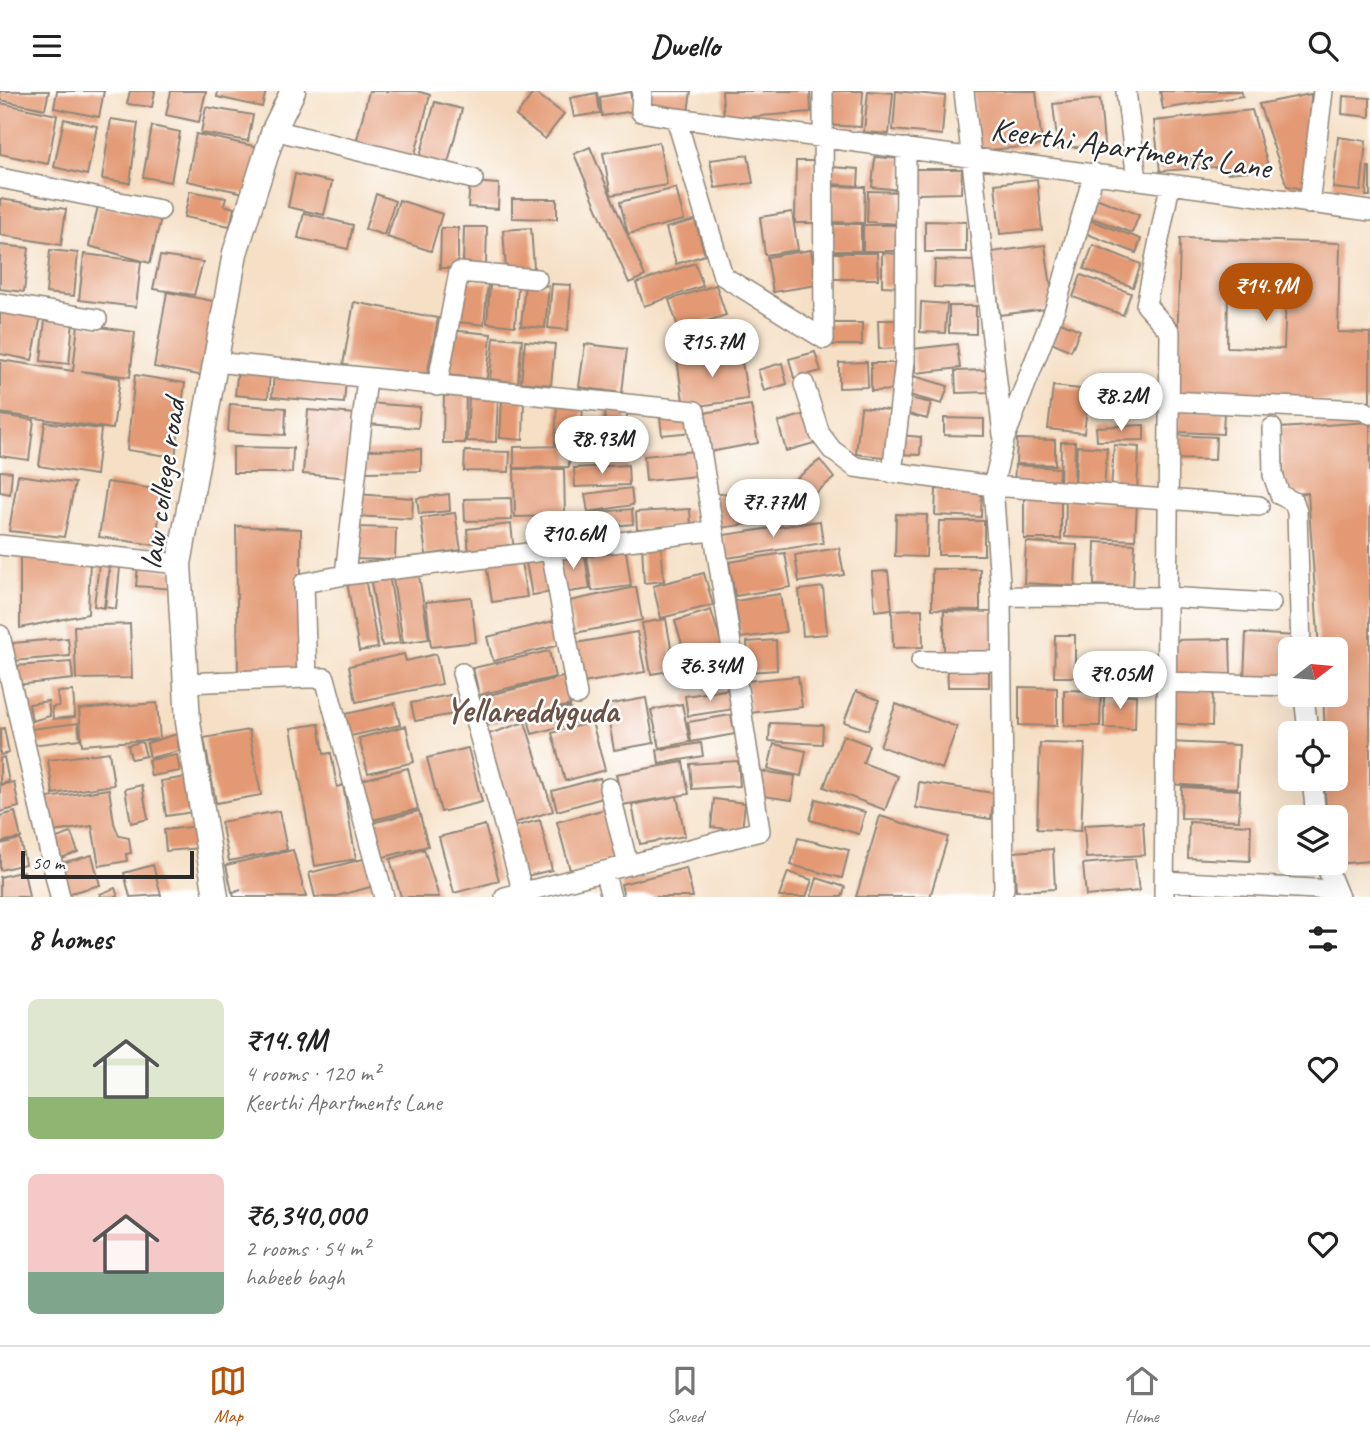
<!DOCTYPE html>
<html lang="en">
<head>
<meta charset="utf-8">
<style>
  :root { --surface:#fff; --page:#f6f6f6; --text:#222; --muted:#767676; --line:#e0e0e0; --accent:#b45309 }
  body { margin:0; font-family:Caveat,sans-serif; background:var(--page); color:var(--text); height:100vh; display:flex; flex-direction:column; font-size:26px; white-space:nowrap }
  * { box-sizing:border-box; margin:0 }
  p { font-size:23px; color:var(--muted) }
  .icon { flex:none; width:38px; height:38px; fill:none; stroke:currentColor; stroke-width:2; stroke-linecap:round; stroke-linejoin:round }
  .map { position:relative; height:806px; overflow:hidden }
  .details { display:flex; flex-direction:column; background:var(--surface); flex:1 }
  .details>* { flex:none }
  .needle { width:46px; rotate:74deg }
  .buttons { position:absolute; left:1278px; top:546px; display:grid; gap:14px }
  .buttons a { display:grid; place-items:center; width:70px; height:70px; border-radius:10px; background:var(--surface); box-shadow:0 7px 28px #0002; font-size:35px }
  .scale { position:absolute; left:21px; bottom:18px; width:173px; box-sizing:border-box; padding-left:7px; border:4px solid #2b2b2b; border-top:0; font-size:19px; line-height:24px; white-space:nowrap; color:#2b2b2b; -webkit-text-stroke:5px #fff; paint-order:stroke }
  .price { position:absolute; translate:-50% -60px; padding:0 16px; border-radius:24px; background:#fff; color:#222; font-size:23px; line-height:46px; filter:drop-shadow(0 2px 4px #0008) }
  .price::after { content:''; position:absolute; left:50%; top:42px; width:21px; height:16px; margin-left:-10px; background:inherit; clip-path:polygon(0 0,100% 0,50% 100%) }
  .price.current { background:var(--accent); color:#fff }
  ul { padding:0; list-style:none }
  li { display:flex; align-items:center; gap:21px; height:175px; padding:0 28px }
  li span { display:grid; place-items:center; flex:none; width:196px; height:140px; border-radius:10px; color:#555 }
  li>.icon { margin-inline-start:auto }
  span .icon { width:84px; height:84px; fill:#fffc; stroke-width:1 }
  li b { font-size:30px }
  h2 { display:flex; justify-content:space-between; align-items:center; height:84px; padding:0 28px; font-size:30px }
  header { display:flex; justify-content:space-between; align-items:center; height:91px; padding:0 28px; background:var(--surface); font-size:32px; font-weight:700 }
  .tab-bar { display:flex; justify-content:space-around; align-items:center; height:98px; border-top:2px solid var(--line); background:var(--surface); font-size:19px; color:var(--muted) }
  .tab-bar a { display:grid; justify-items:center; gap:4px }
  .tab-bar .current { color:var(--accent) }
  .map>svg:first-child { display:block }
  .building { fill:#e39973; fill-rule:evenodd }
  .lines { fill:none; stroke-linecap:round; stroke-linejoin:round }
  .minor-casing { stroke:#908678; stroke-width:22 }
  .tertiary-casing { stroke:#908678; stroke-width:27 }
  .minor { stroke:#fff; stroke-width:19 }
  .tertiary { stroke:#fff; stroke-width:24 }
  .labels { text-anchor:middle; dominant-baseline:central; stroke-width:5; stroke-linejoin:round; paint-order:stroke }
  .street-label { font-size:33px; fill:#2b2b2b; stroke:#fff }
  .neighbourhood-label { font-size:35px; font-weight:bold; fill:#6b5244; stroke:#fff }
</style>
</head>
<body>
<header><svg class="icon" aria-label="menu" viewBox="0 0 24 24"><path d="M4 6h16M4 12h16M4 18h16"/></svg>Dwello<svg class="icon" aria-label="search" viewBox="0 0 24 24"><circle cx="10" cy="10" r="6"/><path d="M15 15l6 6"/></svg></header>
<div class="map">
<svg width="1370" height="806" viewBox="0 0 1370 806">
  <rect width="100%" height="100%" fill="#fff"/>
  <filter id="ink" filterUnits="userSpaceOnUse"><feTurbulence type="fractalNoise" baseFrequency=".0143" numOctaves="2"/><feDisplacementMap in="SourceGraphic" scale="14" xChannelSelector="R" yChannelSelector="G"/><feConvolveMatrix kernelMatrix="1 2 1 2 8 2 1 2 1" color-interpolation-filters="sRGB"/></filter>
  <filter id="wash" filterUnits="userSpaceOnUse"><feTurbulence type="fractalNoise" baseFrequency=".00686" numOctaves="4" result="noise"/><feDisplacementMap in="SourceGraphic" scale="28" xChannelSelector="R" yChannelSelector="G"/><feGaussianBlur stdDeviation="1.57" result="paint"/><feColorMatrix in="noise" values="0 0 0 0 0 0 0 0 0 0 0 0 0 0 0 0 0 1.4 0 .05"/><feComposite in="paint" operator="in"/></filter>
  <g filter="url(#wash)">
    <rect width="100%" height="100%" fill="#f5e0c6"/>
    <g id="blocks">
      <path class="building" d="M0,0H49L45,18L0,9Z
        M57,0H104L99,26L54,17Z
        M130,0H155L152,16L127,13Z
        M171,0H206L199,31L166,24Z
        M218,0H266L262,16L217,6Z
        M369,0H417L430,4L413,71L355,56Z
        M652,0H691L688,21L650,16Z
        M722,0H810L811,21L724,28Z
        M827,0H863L861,36L825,34Z
        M868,0L893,2L889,43L864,41Z
        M896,0L945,5L942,44L893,39Z
        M973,0H1036L1042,54L979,60Z
        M1160,0H1241L1243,5L1163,18Z
        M534,1L564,23L545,48L516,25Z
        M630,1L634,20L602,25L600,6Z
        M597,2L600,22L574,26L570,7Z
        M1311,3L1308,99L1287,95L1259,13Z
        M1343,5L1370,7V26L1342,23Z
        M1100,8L1104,53L1058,58L1053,13Z
        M435,11L462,18L446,80L418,72Z
        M0,12L57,24L48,73L0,63Z
        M206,16L253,24L248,50L201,42Z
        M1252,19L1269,78L1228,82L1216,76L1160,80L1154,30Z
        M64,28L97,35L87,84L54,76Z
        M111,28L138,32L130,92L102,88Z
        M152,35L180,41L171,91L143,86Z
        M196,43L259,56L249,103L187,90Z
        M1338,46L1366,50L1361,100L1333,97Z
        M659,51L667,94L611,104L603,62Z
        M590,56L645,185L629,192L574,63Z
        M748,64L753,92L715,97L710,69Z
        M875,66L903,68L900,99L872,96Z
        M796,70H814V132H795Z
        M832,76L859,78L858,95L831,93Z
        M1368,76H1370V105H1366Z
        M915,78H962L961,102L915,103Z
        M295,83L332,91L324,124L288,116Z
        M1037,88L1042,139L1000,143L995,93Z
        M470,91L499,93L498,118L468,116Z
        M833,95L865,96L864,132L833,131Z
        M676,97L684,129L628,143L620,111Z
        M190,100L226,107L224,114L234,117L230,135L184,126Z
        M868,100L901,101L900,133L867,131Z
        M376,103L395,110L384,144L365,138Z
        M1096,107L1139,124L1132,142L1089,126Z
        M0,108L66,118L61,154L0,144Z
        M512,108H557V128L512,127Z
        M399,109L442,123L431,160L387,146Z
        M98,115L161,127L150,172L89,155Z
        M792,121L798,159L765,164L760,126Z
        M304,122L353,134L348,158L298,147Z
        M1087,128L1141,148L1136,162L1082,141Z
        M695,129L705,164L676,173L666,137Z
        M925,130L966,131V161H925Z
        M832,133H861V160H832Z
        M863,134H901V160H863Z
        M464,136H487L486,174L463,173Z
        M441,137H458V177H440Z
        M531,137L534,177L506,179L503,139Z
        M1180,147L1340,152L1338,241L1370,242V311L1176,305ZM1228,203L1286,205L1284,258L1227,256Z
        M0,154L29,157L24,201L0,198Z
        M1045,154L1054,217L1000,224L991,161Z
        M1093,154L1141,173L1133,196L1084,178Z
        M50,159L78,162L74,205L46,202Z
        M811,159L817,194L773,201L767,166Z
        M834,162H877L878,188H834Z
        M882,162L902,163V196L882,195Z
        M84,163L141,170L136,216L79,209Z
        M160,165L203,171L194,204L153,198Z
        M935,169L978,170V197L934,196Z
        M695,172L703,195L644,215L636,192Z
        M1081,184L1131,202L1123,224L1073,206Z
        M462,190L488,192L484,234L458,231Z
        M525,192L549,195L545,237L521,235Z
        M552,193L571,194L568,239L548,237Z
        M490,194L518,196L515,235L487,232Z
        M716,194L726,224L679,239L669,209Z
        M167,201L218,211L205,285L154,276Z
        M354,211L438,227L426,290L343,274Z
        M921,211L947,213L945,242L920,241Z
        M949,215H976V243L949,242Z
        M0,217L41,225L32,269L0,263Z
        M45,227L73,230L69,273L41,270Z
        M1051,227L1080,239L1071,260L1043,247Z
        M878,229H903V257L879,258Z
        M827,232H862V254H827Z
        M78,233L135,241L130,286L81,280L120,287L113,338L0,322V269L73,280Z
        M449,239L491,243L487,288L445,284Z
        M494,246L522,248L518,292L490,288Z
        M525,250L555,253L551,294L521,291Z
        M585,253L627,258L622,302L579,296Z
        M957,253L960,277L916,282L913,258Z
        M740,259L748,308L684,317L677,268Z
        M815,261L821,280L794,287L789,268Z
        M867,271L868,296L839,297V272Z
        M782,272L787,293L764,300L758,279Z
        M871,272H902V299L871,300Z
        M238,278L270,281L268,307L235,304Z
        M988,279L989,301L956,302L955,280Z
        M274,282L346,289L344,312L272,306Z
        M135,284L185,292L175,366L127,359Z
        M914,285L948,295L942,313L909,304Z
        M1053,295L1089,299L1084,342L1048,338Z
        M1143,299L1144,316L1102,317L1101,300Z
        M444,301L466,302L465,352H443Z
        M469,304L498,306L496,351L467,350Z
        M905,306L931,312L927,328L901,321Z
        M502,308L524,309L523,349L500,347Z
        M557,310L583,311L581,354L555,353Z
        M368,312L420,316L418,337L367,333Z
        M230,313L286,317L285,344L228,341Z
        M751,314L758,352L704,362L698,323Z
        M861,316L897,320L892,367L856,363Z
        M308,319L355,323L350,387L303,383Z
        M1178,319L1224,321L1223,343L1177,341Z
        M605,320L627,321L626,352L604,351Z
        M691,323L693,341L662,344L660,326Z
        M806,323L814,352L786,360L778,331Z
        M0,324L34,329L29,369L0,365Z
        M944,327L984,328V345L944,344Z
        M45,331L101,338L96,384L39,375Z
        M1370,331V770L1335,773V726H1327L1324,688H1335V642H1325L1323,604H1335V558H1319L1308,402L1285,403L1280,337Z
        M1144,334V349L1097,350L1096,336Z
        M898,344L921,346L920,364L896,363Z
        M1172,344L1216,346L1215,369L1171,368Z
        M1017,348L1055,349V374L1016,373Z
        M1061,351H1075L1074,396H1060Z
        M1114,354L1139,356L1137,401L1111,400Z
        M568,355L569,376L514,377V356Z
        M1077,355L1107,357L1104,398L1075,396Z
        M233,356L293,357L292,382H233Z
        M421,358V380L366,381V359Z
        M465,360L510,361L509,381L464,380Z
        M695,360L697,385L646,390L644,365Z
        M820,369L834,387L805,410L791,392Z
        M628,374L629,394L575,396L574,377Z
        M1015,374L1059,377L1058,398L1014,396Z
        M514,378H564L565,425L515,426Z
        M0,380L12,381L10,403L0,401Z
        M18,384L75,392L64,446L9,440Z
        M107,391L163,399L155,454L99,446Z
        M779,394L784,428L713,438L707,405Z
        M631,397L633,414L588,421L585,403Z
        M936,398L982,400L981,426L935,424Z
        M356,403L413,407L412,428L354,425Z
        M449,403L450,420L419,423L417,407Z
        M1024,406L1061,407V448H1024Z
        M511,407L512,429L465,430L464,408Z
        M1066,408L1137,411L1135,449L1065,446Z
        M632,418L633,433L590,437L589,422Z
        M690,418L691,435L637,438L636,421Z
        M455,422L461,459L426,464L421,427Z
        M896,423L927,424L926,466L895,465Z
        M576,424L580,447L556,451L551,428Z
        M820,430L823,452L727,467L724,444Z
        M939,430H984V464H938Z
        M511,433L514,461L469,465L467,438Z
        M236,435L301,438V579L238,585Z
        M351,436L396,437L395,469L350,468Z
        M1026,451L1077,454L1075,495L1024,492Z
        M1095,451L1135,453L1133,496L1094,494Z
        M661,452L664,490L644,492L642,454Z
        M839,457L844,484L799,491L795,464Z
        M584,459L590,498L562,502L556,463Z
        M626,460L631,495L592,500L587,465Z
        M785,462L791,496L735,505L729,471Z
        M546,463L553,501L532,504L525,466Z
        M520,465L527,506L492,511L486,471Z
        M20,466L90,469L88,523L20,537Z
        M99,473L109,475L104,517L94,515Z
        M110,474L120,476L116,518L105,516Z
        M138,475L173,480V498L136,495Z
        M418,478L429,548L403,552L392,482Z
        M932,478H980V519L932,518Z
        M888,480L892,518L875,520L872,481Z
        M704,482L713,514L661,527L653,495Z
        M389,483L400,552L382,555L370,486Z
        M365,487L378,557L359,560L347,491Z
        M636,496L642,529L575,542L569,510Z
        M823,496L827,543L803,545L799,499Z
        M780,503L786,541L741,547L735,510Z
        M471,506L476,551L431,556L426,511Z
        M922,518L923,556L893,557L892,519Z
        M711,519L723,558L687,569L675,530Z
        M944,520L996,521V564L944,563Z
        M666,528L675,579L651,583L642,532Z
        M558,529L564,553L493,570L487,546Z
        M130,533L132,587L76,588L74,535Z
        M637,541L645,581L583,592L576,552Z
        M1246,542L1296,545V558H1290V590L1244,588Z
        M1055,544H1075V586H1054Z
        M68,547L70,565L13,570V552Z
        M1230,548L1231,583L1170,585L1169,549Z
        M776,549L777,579L749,581L747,551Z
        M549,560L555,586L479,604L473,577Z
        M404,563L406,570L436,563L442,593L356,611L349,575Z
        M71,571L73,588L16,594L15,575Z
        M947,572H989V596H948Z
        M798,585L802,616L750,622L747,590Z
        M563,586L570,614L488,634L481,606Z
        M1019,596L1057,597V635L1019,634Z
        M1169,596L1213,598L1212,635L1167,632Z
        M731,598L734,618L688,625L685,605Z
        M1064,599L1101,600L1100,635H1064Z
        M73,600L75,626L53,628L52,616L59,615L57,601Z
        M856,600L879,609L868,639L844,631Z
        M1104,603L1136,604L1135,638L1104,637Z
        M450,604L454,623L415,630L411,612Z
        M646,607L654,652L614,659L606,614Z
        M48,610L50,625L32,630L29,613Z
        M157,612L160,648L82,654L79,618Z
        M395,612L400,634L346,646L341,624Z
        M682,613L690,651L660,657L651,619Z
        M896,613L957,636L942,678L880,655Z
        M570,616L574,632L532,643L528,627Z
        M731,624L735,643L691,651L688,631Z
        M525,631L553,720L511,733L483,645Z
        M592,631L605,679L565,690L552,642Z
        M78,632L80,648L32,654L30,638Z
        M770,632L823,634L822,653L769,650Z
        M319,633L324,663L331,662L337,696L343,694L356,768L315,775L291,637Z
        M406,635L414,671L368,682L359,647Z
        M4,637L9,662L0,664V638Z
        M249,639L261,704L216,712L204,647Z
        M177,643L179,660L150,667L147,652Z
        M843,644L869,654L863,672L898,685L885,719L824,696Z
        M142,651L146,665L131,668L128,654Z
        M1167,651L1239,654L1237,697L1166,693Z
        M701,652L703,665L659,673L657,659Z
        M1040,652L1085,653L1081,740L1037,738Z
        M774,653L806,660L801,685L768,678Z
        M468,657L482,711L441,721L427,667Z
        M109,661L114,694L53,703L48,669Z
        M177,664L180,680L151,685L148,669Z
        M4,666L9,691L0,693V667Z
        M738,670L740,695L692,698L690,673Z
        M683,671L689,703L622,714L616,683Z
        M408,677L418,718L364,731L354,691Z
        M759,680L795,685L792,709L756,704Z
        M188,686L193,721L166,725L161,690Z
        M600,687L606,706L557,720L552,700Z
        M14,691L19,716L0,721V694Z
        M919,691L994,702L991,728L916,717Z
        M142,694L148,728L131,732L125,698Z
        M1182,696L1240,699L1239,729L1181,727Z
        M109,698L114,732L119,745L129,747L131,762L126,763L127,770L99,775L92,735L53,741L48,707Z
        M677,705L685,745L640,753L632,714Z
        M714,708L745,712L742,740L711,736Z
        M816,708L865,721L859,743L810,729Z
        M606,718L618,767L570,779L557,731Z
        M279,720L287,759L229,770L221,731Z
        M419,720L428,755L376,768L367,733Z
        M15,721L21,747L0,751V725Z
        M880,725L948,746L930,806H856Z
        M540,729L552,779L522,786L509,737Z
        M1143,731L1145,764L1086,767L1084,734Z
        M1189,731L1251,734L1250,770L1188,767Z
        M485,734L499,790L454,802L439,746Z
        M199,735L201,757L166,760L164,739Z
        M71,742L78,761L61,767L54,748Z
        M798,747L849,759L842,787L791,774Z
        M20,748L25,773L0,779V753Z
        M424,758L439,806H401L390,768Z
        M1053,758L1055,798L1016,800L1014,761Z
        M293,759L306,806H234L233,802L241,799L232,801L226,774Z
        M92,764L100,794L63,804L54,774Z
        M367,767L374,795L333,806H315L309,782Z
        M1135,768L1139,800L1086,805L1083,773Z
        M153,774L161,804L130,806L124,782Z
        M686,777L693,806H624L621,793Z
        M24,780L29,806H0V786Z
        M788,781L812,789L806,806H779Z
        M817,787L845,796L842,806H811Z
        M115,797L118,806H101L100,803Z"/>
    </g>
  </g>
  <g filter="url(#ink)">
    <use href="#blocks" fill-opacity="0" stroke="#908678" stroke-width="2"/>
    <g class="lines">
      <g class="minor-casing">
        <path id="minor" d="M642,0L641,21L676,27L723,185L824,248
          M823,0L824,248
          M964,0L1003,344
          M1126,0L1137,89
          M676,27L1370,120
          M274,39L473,88
          M0,87L160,119
          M1309,113L1323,0
          M0,212L97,228
          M215,271L695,320L760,740L505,806
          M367,287L345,484L304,492L307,587H325L384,806
          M804,293L820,343L832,359L855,376L993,395L1259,415
          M437,295L459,181L537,188
          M1168,310L1362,319L1370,323
          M1272,337L1273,384L1280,404L1294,411L1297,421L1301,558
          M892,382L905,270L906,57
          M0,454L179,473
          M551,459L577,604
          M345,484L711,440
          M1001,505L1166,506L1271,512
          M0,544L60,806
          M921,570H1002
          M462,582L523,802
          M1164,591L1290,595
          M186,592L307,587
          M1304,604L1308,642
          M1312,688L1316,726
          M609,697L628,774
          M1325,772L1339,806
          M604,780L611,806
          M1164,790L1335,799
          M1001,806L1004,798L1001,505L993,395L1004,349L1056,215L1094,82
          M1164,806L1170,241L1146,214L1170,94"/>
      </g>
      <g class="tertiary-casing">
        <path id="tertiary" d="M216,806L188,631L179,473L235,162L274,39L293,0"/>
      </g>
      <use href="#minor" class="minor"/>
      <use href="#tertiary" class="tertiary"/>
    </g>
  </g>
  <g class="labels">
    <g class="street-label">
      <text transform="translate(1131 57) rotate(8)">Keerthi Apartments Lane</text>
      <text transform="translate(162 393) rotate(-82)">law college road</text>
    </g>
    <g class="neighbourhood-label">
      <text x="532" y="619">Yellareddyguda</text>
    </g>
  </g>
</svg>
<div class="buttons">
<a><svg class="needle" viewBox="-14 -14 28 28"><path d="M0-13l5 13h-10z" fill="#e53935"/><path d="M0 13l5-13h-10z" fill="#767676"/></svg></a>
<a><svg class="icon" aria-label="locate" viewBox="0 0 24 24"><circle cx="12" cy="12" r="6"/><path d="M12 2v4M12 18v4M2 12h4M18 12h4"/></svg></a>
<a><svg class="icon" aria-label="layers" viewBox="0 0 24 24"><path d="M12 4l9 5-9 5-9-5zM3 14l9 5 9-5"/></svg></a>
</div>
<div class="scale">50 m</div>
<b class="price current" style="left:1266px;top:232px">₹14.9M</b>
<b class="price" style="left:712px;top:288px">₹15.7M</b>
<b class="price" style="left:1121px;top:342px">₹8.2M</b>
<b class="price" style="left:602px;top:385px">₹8.93M</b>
<b class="price" style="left:773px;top:448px">₹7.77M</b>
<b class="price" style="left:573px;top:480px">₹10.6M</b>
<b class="price" style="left:710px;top:612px">₹6.34M</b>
<b class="price" style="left:1120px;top:620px">₹9.05M</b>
</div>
<section class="details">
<h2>8 homes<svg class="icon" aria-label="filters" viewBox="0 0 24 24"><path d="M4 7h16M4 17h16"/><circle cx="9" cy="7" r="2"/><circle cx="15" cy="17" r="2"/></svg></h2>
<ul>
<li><span style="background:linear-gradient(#dfe7d0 70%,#8fb573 0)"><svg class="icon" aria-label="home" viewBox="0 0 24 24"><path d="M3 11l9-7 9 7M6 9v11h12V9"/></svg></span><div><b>₹14.9M</b><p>4 rooms · 120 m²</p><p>Keerthi Apartments Lane</p></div><svg class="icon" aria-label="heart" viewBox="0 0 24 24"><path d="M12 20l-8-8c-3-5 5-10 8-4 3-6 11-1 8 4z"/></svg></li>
<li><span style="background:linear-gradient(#f6c9c9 70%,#7fa58c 0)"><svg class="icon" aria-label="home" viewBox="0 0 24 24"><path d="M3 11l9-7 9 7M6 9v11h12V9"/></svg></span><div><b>₹6,340,000</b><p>2 rooms · 54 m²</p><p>habeeb bagh</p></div><svg class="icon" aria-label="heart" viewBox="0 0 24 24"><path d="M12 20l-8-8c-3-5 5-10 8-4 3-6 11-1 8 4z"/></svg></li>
</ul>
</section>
<nav class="tab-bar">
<a class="current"><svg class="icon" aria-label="map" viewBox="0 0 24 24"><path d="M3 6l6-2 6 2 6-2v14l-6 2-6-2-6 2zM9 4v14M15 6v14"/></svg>Map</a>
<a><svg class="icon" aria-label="saved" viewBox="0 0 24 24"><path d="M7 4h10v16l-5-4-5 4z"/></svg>Saved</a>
<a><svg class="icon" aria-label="home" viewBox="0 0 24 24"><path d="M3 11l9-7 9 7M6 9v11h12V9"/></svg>Home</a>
</nav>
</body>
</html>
